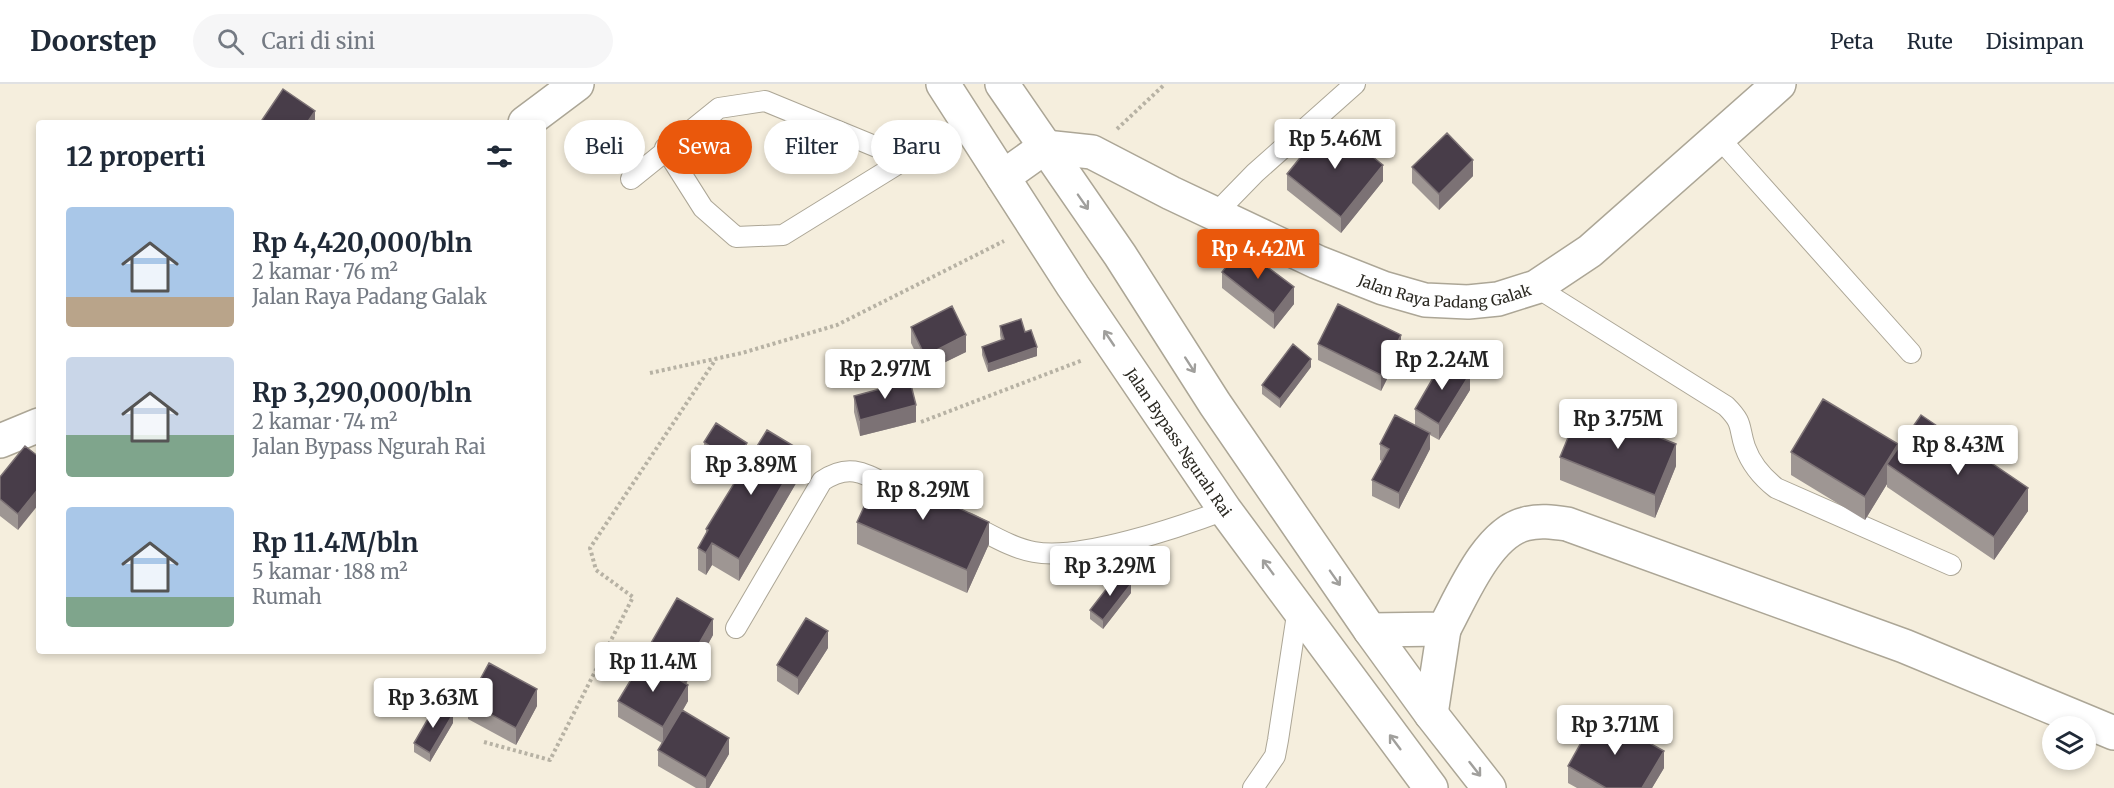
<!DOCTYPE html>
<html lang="id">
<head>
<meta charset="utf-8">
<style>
  :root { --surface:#fff; --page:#f6f6f7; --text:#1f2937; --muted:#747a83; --line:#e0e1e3; --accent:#ea580c }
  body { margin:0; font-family:Merriweather,serif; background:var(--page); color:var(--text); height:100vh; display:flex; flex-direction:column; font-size:22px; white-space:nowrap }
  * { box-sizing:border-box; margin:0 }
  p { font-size:20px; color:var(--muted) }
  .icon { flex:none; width:33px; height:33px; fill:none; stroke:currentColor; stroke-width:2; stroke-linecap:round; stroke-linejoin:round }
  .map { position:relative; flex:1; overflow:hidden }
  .details { position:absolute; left:36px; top:36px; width:510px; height:534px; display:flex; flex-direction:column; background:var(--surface); border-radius:6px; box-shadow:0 3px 9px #0003 }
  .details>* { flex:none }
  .banner { position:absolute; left:564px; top:36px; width:570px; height:54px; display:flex; gap:12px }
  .fabs { position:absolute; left:2042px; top:632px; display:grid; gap:12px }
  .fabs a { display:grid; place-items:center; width:54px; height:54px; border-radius:50%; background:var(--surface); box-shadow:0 3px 9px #0003; font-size:30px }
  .price { position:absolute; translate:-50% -51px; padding:0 14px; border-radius:6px; background:#fff; color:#222; font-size:20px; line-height:39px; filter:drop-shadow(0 2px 3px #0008) }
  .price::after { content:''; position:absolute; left:50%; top:36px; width:18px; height:14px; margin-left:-9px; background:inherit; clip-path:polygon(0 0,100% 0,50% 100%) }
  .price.current { background:var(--accent); color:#fff }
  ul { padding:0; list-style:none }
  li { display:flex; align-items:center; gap:18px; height:150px; padding:0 30px }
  li span { display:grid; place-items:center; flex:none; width:168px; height:120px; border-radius:6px; color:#555 }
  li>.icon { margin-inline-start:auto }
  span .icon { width:72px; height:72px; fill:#fffc; stroke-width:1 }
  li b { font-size:26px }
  h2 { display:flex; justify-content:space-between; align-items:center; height:72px; padding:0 30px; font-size:26px }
  .tag { padding:0 21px; border-radius:27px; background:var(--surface); box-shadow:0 3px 9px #0003; font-size:21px; line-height:54px }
  .tag.current { background:var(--accent); color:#fff }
  header { display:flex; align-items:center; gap:36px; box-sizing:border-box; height:84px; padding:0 30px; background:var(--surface); border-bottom:2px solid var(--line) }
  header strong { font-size:28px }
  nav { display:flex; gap:33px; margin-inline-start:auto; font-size:21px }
  .search { width:420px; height:54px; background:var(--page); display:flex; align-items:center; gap:15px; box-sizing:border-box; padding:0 21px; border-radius:33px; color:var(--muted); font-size:22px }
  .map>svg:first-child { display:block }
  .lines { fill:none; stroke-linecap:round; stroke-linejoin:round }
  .lane-casing { stroke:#aca696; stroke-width:22 }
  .street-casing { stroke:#aca696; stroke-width:36 }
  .highway-casing { stroke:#aca696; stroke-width:36 }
  .path { stroke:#b7b2a4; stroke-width:4; stroke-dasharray:3 3; stroke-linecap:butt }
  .lane { stroke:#fff; stroke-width:20 }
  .street { stroke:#fff; stroke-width:33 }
  .highway { stroke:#fff; stroke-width:33 }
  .wall { fill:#9e9693 }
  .shaded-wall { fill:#7c7275 }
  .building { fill:#483d49; stroke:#7c7275; stroke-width:1.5 }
  .oneway { stroke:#a09f9c }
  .labels { text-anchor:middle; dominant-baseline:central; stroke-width:6; stroke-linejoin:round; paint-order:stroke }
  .street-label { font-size:15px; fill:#2b2922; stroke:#fefbf4 }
</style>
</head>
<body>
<header>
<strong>Doorstep</strong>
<div class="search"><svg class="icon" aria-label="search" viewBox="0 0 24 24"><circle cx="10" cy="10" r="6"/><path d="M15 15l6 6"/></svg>Cari di sini</div>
<nav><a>Peta</a><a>Rute</a><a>Disimpan</a></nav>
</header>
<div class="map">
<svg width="2114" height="704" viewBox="0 0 2114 704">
  <rect width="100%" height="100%" fill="#f5eedd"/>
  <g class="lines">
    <g class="lane-casing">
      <path id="lane" d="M1719,54L1911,269
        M665,64L703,124L736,153L783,151L906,75
        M631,95L719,24L765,17L906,75L968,40
        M1215,130L1255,89L1355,0
        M1536,203L1726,322C1744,340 1738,342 1745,363C1751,380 1762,393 1776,404L1951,481
        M967,439C988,449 1011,464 1034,468C1080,477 1180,443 1225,426
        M736,544L822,397C853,376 869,393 899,407
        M1253,704L1275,672L1278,656L1298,524"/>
    </g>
    <g class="street-casing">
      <g id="street">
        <path d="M525,39L577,0"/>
        <path id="s1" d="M1003,93L1045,63L1092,68L1171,109L1317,178L1383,204L1425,216L1468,218L1498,215L1536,203L1590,167L1779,0"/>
        <path d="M0,357L39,341"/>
        <path d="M1370,546L1444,545C1461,514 1487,449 1525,440C1539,436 1553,438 1567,440L1904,562L2114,649"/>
        <path d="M1431,630L1444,545"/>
      </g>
    </g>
    <g class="highway-casing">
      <g id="highway">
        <path id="s2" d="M943,0L1073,202L1225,426L1431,704"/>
        <path d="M1002,0L1120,171L1215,320L1370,546L1431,630L1489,704"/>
      </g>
    </g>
    <path class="path" d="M1117,45L1165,0
      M650,289L742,269L837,241L1004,157
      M921,338L1083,276
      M484,658L550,676L633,513L596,486L590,464L716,275"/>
    <use href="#lane" class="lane"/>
    <use href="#street" class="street"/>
    <use href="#highway" class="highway"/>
  </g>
  <path class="wall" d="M1412,83L1473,92L1439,126L1412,99Z
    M1287,90L1383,97L1341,149L1287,106Z
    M1222,188L1294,220L1274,245L1222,204Z
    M1000,242L1025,248L1037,272L988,288L982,271V263L1001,256L1000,251Z
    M911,243L966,268L925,288L911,259Z
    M1318,260L1401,267L1381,307L1318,276Z
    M1311,283L1280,324L1262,310V301Z
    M1470,306L1439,356L1430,351V365L1399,425L1372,412V396L1382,377L1380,376V360L1415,341V325Z
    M854,312L916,338L860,352L854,328Z
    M704,358L747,368L734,386L704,367Z
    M1898,364L2028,427L1994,476L1887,403V400L1865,436L1791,391V368Z
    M39,373L18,446L0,432V393Z
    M1560,373L1676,382L1655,434L1560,396Z
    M802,389L739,497L712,481L706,491L698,486V464L706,450V445Z
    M857,438L989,460L967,509L857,460Z
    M1131,509L1103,545L1090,535V526Z
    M713,551L686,600L688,617L683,626L729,670L709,704H696L658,682V666L662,659L618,633V617L647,576V566Z
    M828,564L798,611L777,597V581Z
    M468,618L537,622L516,661L468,635Z
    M453,639L430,678L414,668V659Z
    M1568,682L1664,684L1652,704H1577L1568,699Z"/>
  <path class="shaded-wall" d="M315,27V39H307Z
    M1473,76V92L1439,126V110Z
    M1383,81V97L1341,149V133Z
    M1294,203V220L1274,245V229Z
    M966,251V268L925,288V272Z
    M1401,251V267L1381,307V291Z
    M1037,263V272L988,288V280Z
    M1311,275V283L1280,324V315Z
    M1470,290V306L1439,356V340Z
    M916,321V338L860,352V336Z
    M1430,349V365L1399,425V409Z
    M747,359V368L734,386V378Z
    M1676,360V382L1655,434V411Z
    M1898,360V382L1887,380V400L1865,436V413Z
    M802,367V389L739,497V475Z
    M39,404V420L18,446V430Z
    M2028,404V427L1994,476V453Z
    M989,438V460L967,509V486Z
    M712,459V481L706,491V469Z
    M1131,500V509L1103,545V536Z
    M713,535V551L684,603V586Z
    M828,547V564L798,611V594Z
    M688,601V617L663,660V643Z
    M537,605V622L516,661V644Z
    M453,630V639L430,678V669Z
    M729,654V670L709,704H706V694Z
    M1664,667V684L1652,704H1642Z"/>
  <path class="building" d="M283,5L315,27L307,39H260Z
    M1329,38L1383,81L1341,133L1287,90Z
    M1447,49L1473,76L1439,110L1412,83Z
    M1241,163L1294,203L1274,229L1222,188Z
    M1338,220L1401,251L1381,291L1318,260Z
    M952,222L966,251L925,272L911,243Z
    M1021,235L1025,248L1031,246L1037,263L988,280L982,263L1004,255L1000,242Z
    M1293,260L1311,275L1280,315L1262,301Z
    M1444,275L1470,290L1439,340L1415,325Z
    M910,297L916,321L860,336L854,312Z
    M1823,315L1898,360L1865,413L1791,368Z
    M1581,322L1676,360L1655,411L1560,373Z
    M1395,331L1430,349L1399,409L1372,396L1389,365L1380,360Z
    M1921,331L2028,404L1994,453L1887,380Z
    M716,339L747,359L734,378L704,358Z
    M767,346L802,367L739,475L712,459L706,469L698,464L708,446L706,445Z
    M25,362L39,373V404L18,430L0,415V393Z
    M880,388L989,438L967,486L857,438Z
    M1118,490L1131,500L1103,536L1090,526Z
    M677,514L713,535L684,586L647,566Z
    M806,534L828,547L798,594L777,581Z
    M644,574L688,601L663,643L618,617Z
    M489,579L537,605L516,644L468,618Z
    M436,621L453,630L430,669L414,659Z
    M682,626L729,654L706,694L658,666Z
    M1597,630L1664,667L1642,704H1606L1568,682Z"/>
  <defs><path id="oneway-shaft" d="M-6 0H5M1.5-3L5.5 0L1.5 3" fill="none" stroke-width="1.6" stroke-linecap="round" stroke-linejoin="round" transform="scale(1.5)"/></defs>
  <g class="oneway">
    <use href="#oneway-shaft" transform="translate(1083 118) rotate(55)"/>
    <use href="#oneway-shaft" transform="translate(1109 254) rotate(-124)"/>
    <use href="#oneway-shaft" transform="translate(1190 281) rotate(57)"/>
    <use href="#oneway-shaft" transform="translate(1268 483) rotate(-127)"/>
    <use href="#oneway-shaft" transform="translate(1335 494) rotate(55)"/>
    <use href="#oneway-shaft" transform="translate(1395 658) rotate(-127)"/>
    <use href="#oneway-shaft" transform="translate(1475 685) rotate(52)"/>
  </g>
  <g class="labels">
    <g class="street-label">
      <text stroke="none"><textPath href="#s1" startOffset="483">Jalan Raya Padang Galak</textPath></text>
      <text stroke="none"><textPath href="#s2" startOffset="429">Jalan Bypass Ngurah Rai</textPath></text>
    </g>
  </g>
</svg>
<div class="fabs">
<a><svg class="icon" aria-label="layers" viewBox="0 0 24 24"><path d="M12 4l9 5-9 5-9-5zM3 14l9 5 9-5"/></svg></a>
</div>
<b class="price" style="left:1335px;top:86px">Rp 5.46M</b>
<b class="price current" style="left:1258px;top:196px">Rp 4.42M</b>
<b class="price" style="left:1442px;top:307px">Rp 2.24M</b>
<b class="price" style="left:885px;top:316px">Rp 2.97M</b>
<b class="price" style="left:1618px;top:366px">Rp 3.75M</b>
<b class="price" style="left:1958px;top:392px">Rp 8.43M</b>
<b class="price" style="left:751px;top:412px">Rp 3.89M</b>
<b class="price" style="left:923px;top:437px">Rp 8.29M</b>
<b class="price" style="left:1110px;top:513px">Rp 3.29M</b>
<b class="price" style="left:653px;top:609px">Rp 11.4M</b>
<b class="price" style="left:433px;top:645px">Rp 3.63M</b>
<b class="price" style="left:1615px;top:672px">Rp 3.71M</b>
<div class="banner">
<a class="tag">Beli</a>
<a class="tag current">Sewa</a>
<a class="tag">Filter</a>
<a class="tag">Baru</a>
</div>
<section class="details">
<h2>12 properti<svg class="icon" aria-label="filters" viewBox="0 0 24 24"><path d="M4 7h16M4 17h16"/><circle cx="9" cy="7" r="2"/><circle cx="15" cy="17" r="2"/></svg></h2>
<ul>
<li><span style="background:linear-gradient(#a9c7e8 75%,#b9a48a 0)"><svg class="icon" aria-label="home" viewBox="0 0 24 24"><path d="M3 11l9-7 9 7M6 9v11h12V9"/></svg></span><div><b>Rp 4,420,000/bln</b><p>2 kamar · 76 m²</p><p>Jalan Raya Padang Galak</p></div></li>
<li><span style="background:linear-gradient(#c9d6e8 65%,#7fa58c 0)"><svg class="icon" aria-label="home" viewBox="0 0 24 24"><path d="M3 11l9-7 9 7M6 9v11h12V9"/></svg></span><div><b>Rp 3,290,000/bln</b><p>2 kamar · 74 m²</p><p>Jalan Bypass Ngurah Rai</p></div></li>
<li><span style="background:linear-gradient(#a9c7e8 75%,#7fa58c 0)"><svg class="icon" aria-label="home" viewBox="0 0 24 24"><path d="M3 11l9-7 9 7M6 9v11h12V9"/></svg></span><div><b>Rp 11.4M/bln</b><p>5 kamar · 188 m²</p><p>Rumah</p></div></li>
</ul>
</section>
</div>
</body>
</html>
